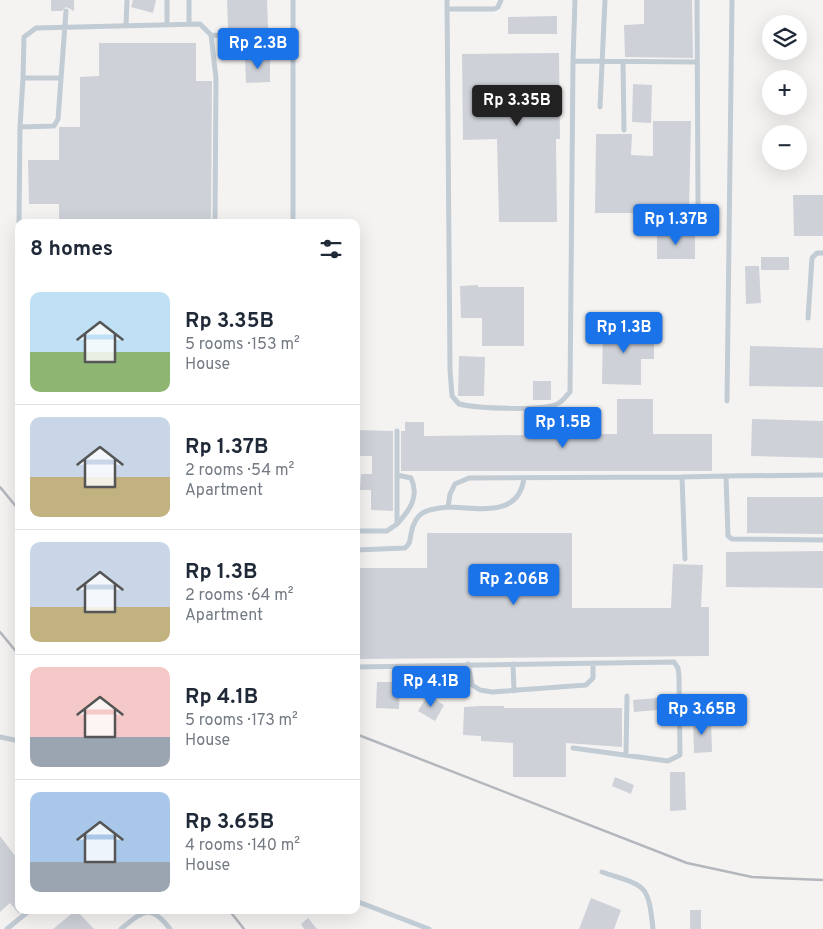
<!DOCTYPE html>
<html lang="en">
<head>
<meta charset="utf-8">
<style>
  :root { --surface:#fff; --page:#f6f6f7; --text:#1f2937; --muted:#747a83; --line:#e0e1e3; --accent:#1a73e8 }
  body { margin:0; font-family:Overpass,sans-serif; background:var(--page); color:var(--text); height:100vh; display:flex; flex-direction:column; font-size:19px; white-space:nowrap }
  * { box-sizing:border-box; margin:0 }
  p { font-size:16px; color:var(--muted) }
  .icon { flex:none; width:28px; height:28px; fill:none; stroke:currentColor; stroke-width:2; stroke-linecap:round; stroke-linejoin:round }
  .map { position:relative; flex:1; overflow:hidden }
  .drawer { position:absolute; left:15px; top:219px; width:345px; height:695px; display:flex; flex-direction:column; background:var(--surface); border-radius:10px; box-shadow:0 5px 20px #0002 }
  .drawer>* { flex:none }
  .tools { position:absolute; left:762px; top:15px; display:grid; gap:10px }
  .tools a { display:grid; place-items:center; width:45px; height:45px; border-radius:50%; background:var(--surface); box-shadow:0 5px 20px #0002; font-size:25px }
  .price { position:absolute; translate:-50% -42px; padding:0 11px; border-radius:5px; background:var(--accent); color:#fff; font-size:16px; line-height:32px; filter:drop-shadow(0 1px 2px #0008) }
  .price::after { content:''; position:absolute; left:50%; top:30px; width:15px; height:11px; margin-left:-8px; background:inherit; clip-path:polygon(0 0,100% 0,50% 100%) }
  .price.on { background:#222; color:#fff }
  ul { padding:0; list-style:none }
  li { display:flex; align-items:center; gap:15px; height:125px; padding:0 15px }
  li+li { border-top:1px solid var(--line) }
  li span { display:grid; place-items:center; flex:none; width:140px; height:100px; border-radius:10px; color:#555 }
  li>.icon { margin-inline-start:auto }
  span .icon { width:60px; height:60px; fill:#fffc; stroke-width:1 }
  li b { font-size:21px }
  h2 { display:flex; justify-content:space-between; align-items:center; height:60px; padding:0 15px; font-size:21px }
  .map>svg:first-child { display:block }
  .building { fill:#ced1d8 }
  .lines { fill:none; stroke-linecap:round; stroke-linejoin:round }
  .service { stroke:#c2ccd5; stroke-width:5 }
  .rail { stroke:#b4b7bd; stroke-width:2.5 }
</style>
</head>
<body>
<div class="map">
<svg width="823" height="929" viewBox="0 0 823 929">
  <rect width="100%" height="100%" fill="#f5f3f2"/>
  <path class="building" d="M51,0H74V11L66,7L62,11H51Z
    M133,0H156L153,13L131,7Z
    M227,0H267L268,28L228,29Z
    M644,0H692L693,58L625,57L624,25L644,24Z
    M557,16V34H508V17Z
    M99,43H196V81H212L211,222H59V204H29L28,160H59V127H80V77L99,76Z
    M559,53L560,139H556L557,222H499L497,139L463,140L462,54Z
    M270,57V82L246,83L245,58Z
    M633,84L652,85L651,123L632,122Z
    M653,121H691L689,210L659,213H595L596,134H632L631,155L653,156Z
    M793,195H823V236H794Z
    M695,233V259H657V234Z
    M761,257H789V270H761Z
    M745,266H759L761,303L746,304Z
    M478,285V287H524V346H482V318H461L460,286Z
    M603,323H641V344H654V359H641V385L602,384Z
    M750,346L823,348V387L749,386Z
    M459,356L485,357L484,396H458Z
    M533,381H551V400H533Z
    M617,399H653V434H712V471H401V431H405V422H424V436L617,434Z
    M752,419L823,421V458L751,456Z
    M356,430L393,431V511L371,510V490H360L361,474H372V456H356Z
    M747,497H823V534L747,533Z
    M427,533H572V608H671L673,564L703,565L701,607H709V656L356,659V568H427Z
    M823,551V588L726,587V552Z
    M377,682H400L399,709L376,708Z
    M428,695L444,705L435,721L418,711Z
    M669,697L670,709L634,712L633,700Z
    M480,706H504V708H622V747L566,743V777H513V743L481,741V736L463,735L464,707Z
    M711,720L712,752L694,753L693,721Z
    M670,772H685L686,810L670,811Z
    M615,777L634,785L631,794L612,786Z
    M0,836L16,857L19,854V914L10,903L0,912Z
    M591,898L621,910L614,929H579Z
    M76,910L94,929H53Z
    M690,910H701V929H690Z
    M308,918L317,929H304L301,924Z"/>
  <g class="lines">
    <path class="service" d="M167,0V25
      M293,0V222
      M447,0L450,370L452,396L459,404C476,408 545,412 559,403C563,401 567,395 570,392L573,61L575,0
      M447,9H494L498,7L501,0
      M189,24V0
      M126,26L127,0
      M211,35L258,37
      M573,61L697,62
      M623,62L624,130
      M23,78L24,37L36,28L200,24L211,35L216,78L215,222
      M600,107L605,0
      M20,127L54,126L58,119L66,11
      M663,215L692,214L698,205L697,0
      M19,222L20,127L23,78H60
      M19,313V353
      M808,318L812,258L817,253H823
      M727,401L732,0
      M397,475L411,478C420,497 409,511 397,524
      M823,475L726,476L728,536L732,539L823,540
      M682,477L726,476
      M448,507C478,508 519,518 524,478
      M356,531H387L397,524V431
      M356,550L405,548C410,544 410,540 411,534C415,511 427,509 448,507L450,494L455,484L469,478L682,477L685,559
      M468,664L472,685L480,690L492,692L586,685L593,678V664
      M513,664L514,691
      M356,667L674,662L678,668L679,676L680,755L668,761L573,748
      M0,737L19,741
      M626,755L627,696
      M602,872C645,887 648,881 653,929
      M356,901L429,929
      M7,929L30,910
      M121,929C143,911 150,903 170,929"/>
    <path class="rail" d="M0,487L19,510
      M0,632L19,655
      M356,734L687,863L752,877L823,880
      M229,910L244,929"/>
  </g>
</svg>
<div class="tools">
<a><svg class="icon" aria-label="layers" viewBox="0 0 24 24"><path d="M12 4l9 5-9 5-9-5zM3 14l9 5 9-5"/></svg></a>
<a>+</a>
<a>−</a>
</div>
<b class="price" style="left:258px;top:70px">Rp 2.3B</b>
<b class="price on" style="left:517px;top:127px">Rp 3.35B</b>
<b class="price" style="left:676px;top:246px">Rp 1.37B</b>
<b class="price" style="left:624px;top:354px">Rp 1.3B</b>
<b class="price" style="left:563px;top:449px">Rp 1.5B</b>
<b class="price" style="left:514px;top:606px">Rp 2.06B</b>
<b class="price" style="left:431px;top:708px">Rp 4.1B</b>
<b class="price" style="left:702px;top:736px">Rp 3.65B</b>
<section class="drawer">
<h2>8 homes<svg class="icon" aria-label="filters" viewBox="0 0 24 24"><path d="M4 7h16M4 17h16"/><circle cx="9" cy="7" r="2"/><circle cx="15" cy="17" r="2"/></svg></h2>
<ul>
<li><span style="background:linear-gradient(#bfe0f5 60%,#8fb573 0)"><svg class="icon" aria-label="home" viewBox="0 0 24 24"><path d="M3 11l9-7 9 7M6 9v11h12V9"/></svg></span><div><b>Rp 3.35B</b><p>5 rooms · 153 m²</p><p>House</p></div></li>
<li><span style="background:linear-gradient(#c9d6e8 60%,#c2b280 0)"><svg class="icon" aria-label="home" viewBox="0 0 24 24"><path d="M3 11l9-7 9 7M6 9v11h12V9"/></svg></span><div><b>Rp 1.37B</b><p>2 rooms · 54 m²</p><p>Apartment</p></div></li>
<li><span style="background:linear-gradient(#c9d6e8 65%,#c2b280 0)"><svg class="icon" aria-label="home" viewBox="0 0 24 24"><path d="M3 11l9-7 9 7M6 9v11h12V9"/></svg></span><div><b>Rp 1.3B</b><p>2 rooms · 64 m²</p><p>Apartment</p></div></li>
<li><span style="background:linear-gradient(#f6c9c9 70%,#9aa5b1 0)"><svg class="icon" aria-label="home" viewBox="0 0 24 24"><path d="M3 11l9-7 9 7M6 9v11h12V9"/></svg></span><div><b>Rp 4.1B</b><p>5 rooms · 173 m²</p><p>House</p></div></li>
<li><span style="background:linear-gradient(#a9c7e8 70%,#9aa5b1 0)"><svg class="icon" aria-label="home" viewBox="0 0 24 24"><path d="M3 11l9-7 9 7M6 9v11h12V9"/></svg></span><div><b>Rp 3.65B</b><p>4 rooms · 140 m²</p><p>House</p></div></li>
</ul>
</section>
</div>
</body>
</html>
